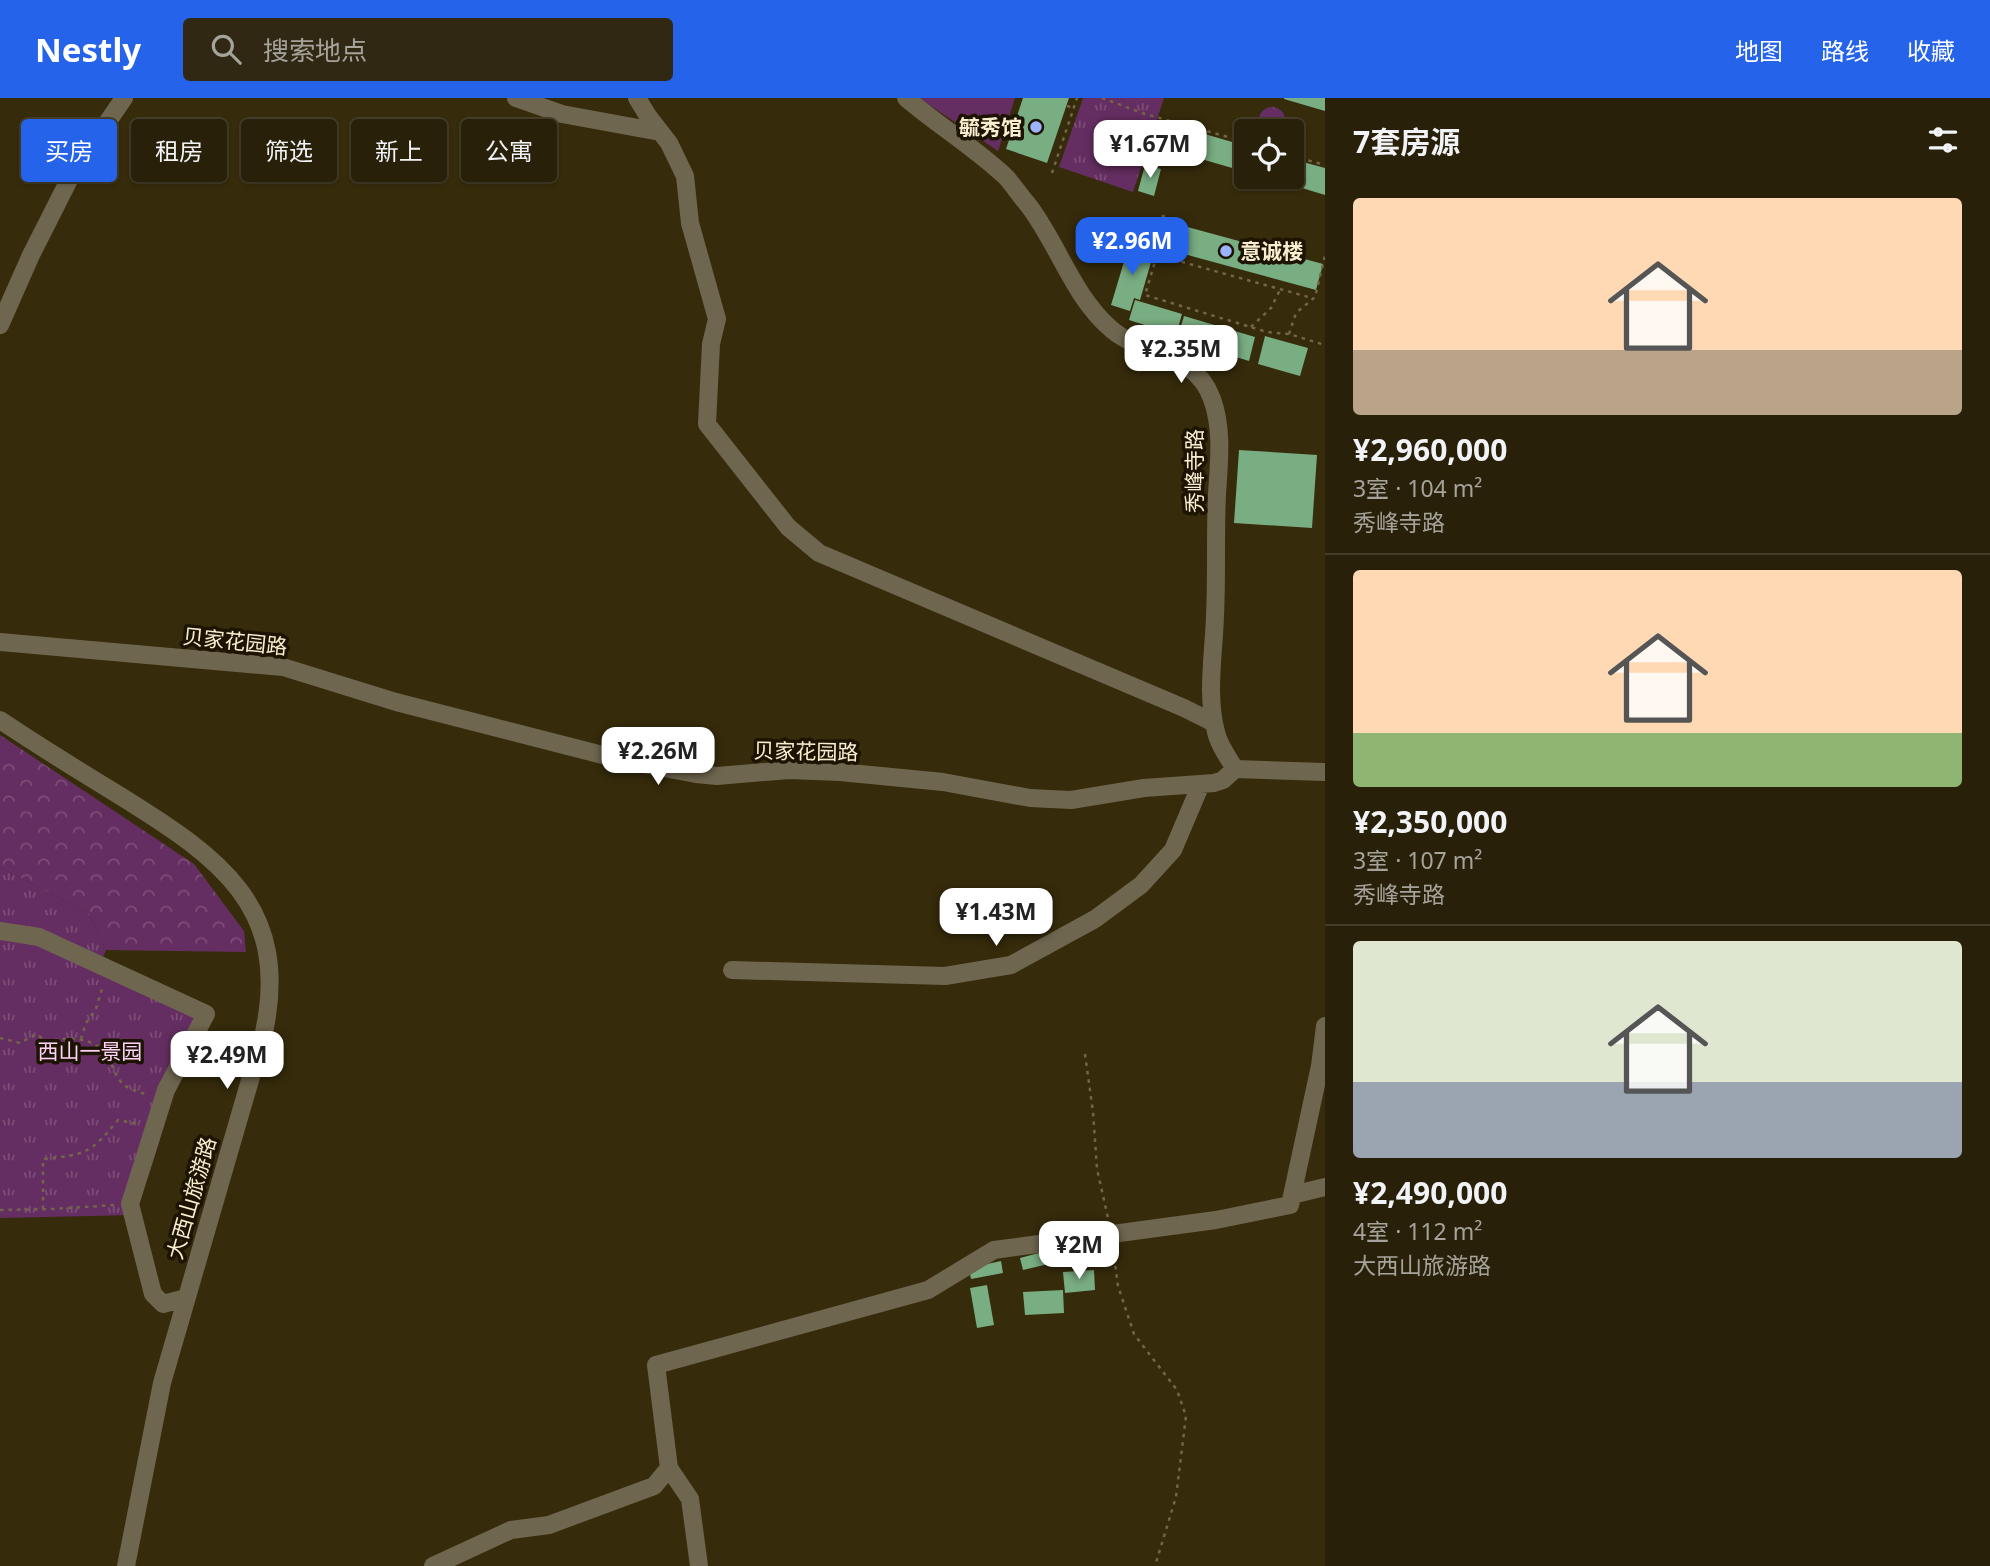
<!DOCTYPE html>
<html lang="zh">
<head>
<meta charset="utf-8">
<style>
  :root { --surface:#282008; --page:#302812; --text:#f1f3f6; --muted:#a5a39c; --line:#443e29; --accent:#2563eb }
  body { margin:0; font-family:"Noto Sans","Noto Sans SC",sans-serif; background:var(--page); color:var(--text); height:100vh; display:flex; flex-direction:column; font-size:26px; white-space:nowrap }
  * { box-sizing:border-box; margin:0 }
  p { font-size:23px; color:var(--muted) }
  .icon { flex:none; width:38px; height:38px; fill:none; stroke:currentColor; stroke-width:2; stroke-linecap:round; stroke-linejoin:round }
  .map { position:relative; flex:1; overflow:hidden }
  .side { display:flex; flex-direction:column; background:var(--surface); width:665px }
  .side>* { flex:none }
  .top-card { position:absolute; left:21px; top:21px; width:665px; height:63px; display:flex; gap:14px }
  .tools { position:absolute; left:1234px; top:21px; display:grid; gap:14px }
  .tools a { display:grid; place-items:center; width:70px; height:70px; border-radius:7px; background:var(--surface); box-shadow:0 2px 5px #0004,0 0 0 2px var(--line); font-size:35px }
  .price { position:absolute; translate:-50% -60px; padding:0 16px; border-radius:14px; background:#fff; color:#222; font-size:23px; line-height:46px; filter:drop-shadow(0 2px 4px #0008) }
  .price::after { content:''; position:absolute; left:50%; top:42px; width:21px; height:16px; margin-left:-10px; background:inherit; clip-path:polygon(0 0,100% 0,50% 100%) }
  .price.on { background:var(--accent); color:#fff }
  ul { padding:0; list-style:none }
  li { display:grid; align-content:center; gap:14px; height:371px; padding:0 28px }
  li+li { border-top:2px solid var(--line) }
  li span { display:grid; place-items:center; height:217px; border-radius:7px; color:#555 }
  li>.icon { margin-inline-start:auto }
  span .icon { width:126px; height:126px; fill:#fffc; stroke-width:1 }
  li b { font-size:30px }
  h2 { display:flex; justify-content:space-between; align-items:center; height:84px; padding:0 28px; font-size:30px }
  .chip { padding:0 24px; border-radius:7px; background:var(--surface); box-shadow:0 2px 5px #0004,0 0 0 2px var(--line); font-size:24px; line-height:63px }
  .chip.on { background:var(--accent); color:#fff }
  header { display:flex; align-items:center; gap:42px; box-sizing:border-box; height:98px; padding:0 35px; background:var(--accent); color:#fff }
  header strong { font-size:33px }
  nav { display:flex; gap:38px; margin-inline-start:auto; font-size:24px }
  .search { width:490px; height:63px; background:var(--page); display:flex; align-items:center; gap:18px; box-sizing:border-box; padding:0 24px; border-radius:7px; color:var(--muted); font-size:26px }
  main { display:flex; flex:1; min-height:0 }
  .map>svg:first-child { display:block }
  .forest { fill:url(#forest-crowns) }
  .park { fill:url(#park-tufts) }
  .pitch { fill:#652e62 }
  .building { fill:#79ad82 }
  .lines { fill:none; stroke-linecap:round; stroke-linejoin:round }
  .path { stroke:#726647; stroke-width:2.5; stroke-dasharray:3.5 5; stroke-linecap:butt }
  .minor { stroke:#6f664f; stroke-width:18 }
  .poi-dot { fill:#9cb4fd; stroke:#1c1400; stroke-width:2.5 }
  .labels { text-anchor:middle; dominant-baseline:central; stroke-width:7; stroke-linejoin:round; paint-order:stroke }
  .poi-label { font-size:21px; font-weight:bold; fill:#faeed0; stroke:#1c1400; text-anchor:end }
  .street-label { font-size:21px; fill:#faeed0; stroke:#1c1400 }
  .park-label { font-size:21px; fill:#fcd2f8; stroke:#1c1400 }
</style>
</head>
<body>
<header>
<strong>Nestly</strong>
<div class="search"><svg class="icon" aria-label="search" viewBox="0 0 24 24"><circle cx="10" cy="10" r="6"/><path d="M15 15l6 6"/></svg>搜索地点</div>
<nav><a>地图</a><a>路线</a><a>收藏</a></nav>
</header>
<main>
<div class="map">
<svg width="1325" height="1468" viewBox="0 0 1325 1468">
  <defs>
    <pattern id="forest-crowns" width="20" height="18" patternUnits="userSpaceOnUse" patternTransform="scale(1.75)"><rect width="20" height="18" fill="#652e62"/><path d="M2 6a3 3 0 1 1 6 0M12 15a3 3 0 1 1 6 0" fill="none" stroke="#7c4d77"/></pattern>
    <pattern id="park-tufts" width="24" height="20" patternUnits="userSpaceOnUse" patternTransform="scale(1.75)"><rect width="24" height="20" fill="#652e62"/><path d="M3 7l-1-3M5 7V3M7 7l1-3M15 17l-1-3M17 17v-4M19 17l1-3" fill="none" stroke="#7c4d77"/></pattern>
  </defs>
  <rect width="100%" height="100%" fill="#362b0b"/>
  <path class="forest" d="M1259 22a13 13 0 1 1 26 0a13 13 0 1 1-26 0Z
    M0,637L194,766L244,833L246,854L106,852L89,816L0,769Z"/>
  <path class="park" d="M1083,0H1164L1133,94L1059,69Z
    M0,769L89,816L106,852L103,859L215,913L171,996L158,1048L135,1117L0,1120Z"/>
  <path class="pitch" d="M919,0H1015L998,53Z"/>
  <path class="building" d="M1023,0H1069L1047,65L1006,51Z
    M1325,0V13L1284,1V0Z
    M1184,30L1246,48V74L1177,54Z
    M1292,61L1325,70V97L1266,79H1292Z
    M1145,67L1161,71L1154,98L1138,93Z
    M1158,121L1323,166L1316,192L1151,147Z
    M1129,147L1154,154L1140,202L1134,200L1130,213L1111,207Z
    M1135,202L1182,216L1176,237L1129,222Z
    M1184,218L1255,239L1249,263L1177,241Z
    M1265,238L1308,250L1300,278L1258,266Z
    M1239,352L1317,357L1312,430L1234,425Z
    M1054,1151L1057,1164L1023,1172L1020,1160Z
    M1001,1163L1003,1175L971,1181L969,1170Z
    M1094,1172L1095,1192L1065,1195L1063,1174Z
    M987,1187L994,1227L977,1230L970,1190Z
    M1063,1192L1064,1215L1025,1217L1023,1194Z"/>
  <g class="lines">
    <path class="path" d="M1102,0L1145,16L1246,44
      M1067,8L1074,10
      M1292,58L1325,67
      M1052,75L1077,0
      M1165,118L1157,119L1149,149L1157,157L1145,197L1267,234L1289,236L1325,247
      M1157,157L1312,200
      M1251,229L1271,210L1280,192
      M1289,236L1296,215L1315,199L1325,158
      M0,940L20,945L36,936L46,943C68,940 91,937 106,957C113,966 115,979 123,986C129,992 140,994 148,997
      M81,941L86,925L96,911L103,887
      M1085,956L1093,1014L1097,1071L1108,1120
      M43,1111V1061C86,1057 91,1055 118,1022L138,1026
      M0,1112L53,1111L115,1107
      M1113,1151L1118,1188L1134,1236L1177,1292L1186,1318L1176,1399L1155,1468"/>
    <path class="minor" d="M516,0L562,16L660,34
      M637,0L648,18L669,45L685,78L690,125L717,221L711,246L707,326L788,429L819,455L1184,610L1214,625
      M906,0C938,27 975,50 1006,79C1014,88 1021,99 1029,108C1059,148 1073,198 1111,231C1145,260 1195,253 1212,301C1223,331 1219,365 1217,396C1215,436 1217,477 1215,517C1214,555 1206,596 1216,634C1219,648 1228,659 1235,671
      M0,227L31,157L72,76L124,0
      M0,544L283,569L396,604L622,662L696,676L717,678L789,672L840,674L943,684L1030,700L1071,702L1144,690L1214,685L1223,682L1235,671L1325,674
      M0,622C40,649 81,674 122,699C218,759 291,808 264,934L162,1285L126,1468
      M0,833L39,839L206,916L166,992L130,1106L153,1196L163,1206L186,1200
      M732,872L945,878L1011,867L1095,821L1141,787L1173,752L1201,686
      M1292,1097L1325,1089
      M669,1370L690,1401L699,1468
      M433,1468L511,1432L549,1427L654,1388L669,1370L656,1267L928,1192L994,1152L1216,1122L1290,1107L1320,968L1325,928"/>
  </g>
  <g class="poi-dot">
    <circle cx="1036" cy="29" r="7"/>
    <circle cx="1226" cy="153" r="7"/>
  </g>
  <g class="labels">
    <g class="poi-label">
      <text x="1022" y="29">毓秀馆</text>
      <text x="1240" y="153" text-anchor="start">意诚楼</text>
    </g>
    <g class="street-label">
      <text transform="translate(1194 373) rotate(-90)">秀峰寺路</text>
      <text transform="translate(235 543) rotate(6)">贝家花园路</text>
      <text transform="translate(806 653) rotate(1)">贝家花园路</text>
      <text transform="translate(191 1100) rotate(-74)">大西山旅游路</text>
    </g>
    <g class="park-label">
      <text x="90" y="953">西山一景园</text>
    </g>
  </g>
</svg>
<div class="tools">
<a><svg class="icon" aria-label="locate" viewBox="0 0 24 24"><circle cx="12" cy="12" r="6"/><path d="M12 2v4M12 18v4M2 12h4M18 12h4"/></svg></a>
</div>
<b class="price" style="left:1150px;top:82px">¥1.67M</b>
<b class="price on" style="left:1132px;top:179px">¥2.96M</b>
<b class="price" style="left:1181px;top:287px">¥2.35M</b>
<b class="price" style="left:658px;top:689px">¥2.26M</b>
<b class="price" style="left:996px;top:850px">¥1.43M</b>
<b class="price" style="left:227px;top:993px">¥2.49M</b>
<b class="price" style="left:1079px;top:1183px">¥2M</b>
<div class="top-card">
<a class="chip on">买房</a>
<a class="chip">租房</a>
<a class="chip">筛选</a>
<a class="chip">新上</a>
<a class="chip">公寓</a>
</div>
</div>
<section class="side">
<h2>7套房源<svg class="icon" aria-label="filters" viewBox="0 0 24 24"><path d="M4 7h16M4 17h16"/><circle cx="9" cy="7" r="2"/><circle cx="15" cy="17" r="2"/></svg></h2>
<ul>
<li><span style="background:linear-gradient(#ffd9b3 70%,#b9a48a 0)"><svg class="icon" aria-label="home" viewBox="0 0 24 24"><path d="M3 11l9-7 9 7M6 9v11h12V9"/></svg></span><div><b>¥2,960,000</b><p>3室 · 104 m²</p><p>秀峰寺路</p></div></li>
<li><span style="background:linear-gradient(#ffd9b3 75%,#8fb573 0)"><svg class="icon" aria-label="home" viewBox="0 0 24 24"><path d="M3 11l9-7 9 7M6 9v11h12V9"/></svg></span><div><b>¥2,350,000</b><p>3室 · 107 m²</p><p>秀峰寺路</p></div></li>
<li><span style="background:linear-gradient(#dfe7d0 65%,#9aa5b1 0)"><svg class="icon" aria-label="home" viewBox="0 0 24 24"><path d="M3 11l9-7 9 7M6 9v11h12V9"/></svg></span><div><b>¥2,490,000</b><p>4室 · 112 m²</p><p>大西山旅游路</p></div></li>
</ul>
</section>
</main>
</body>
</html>
